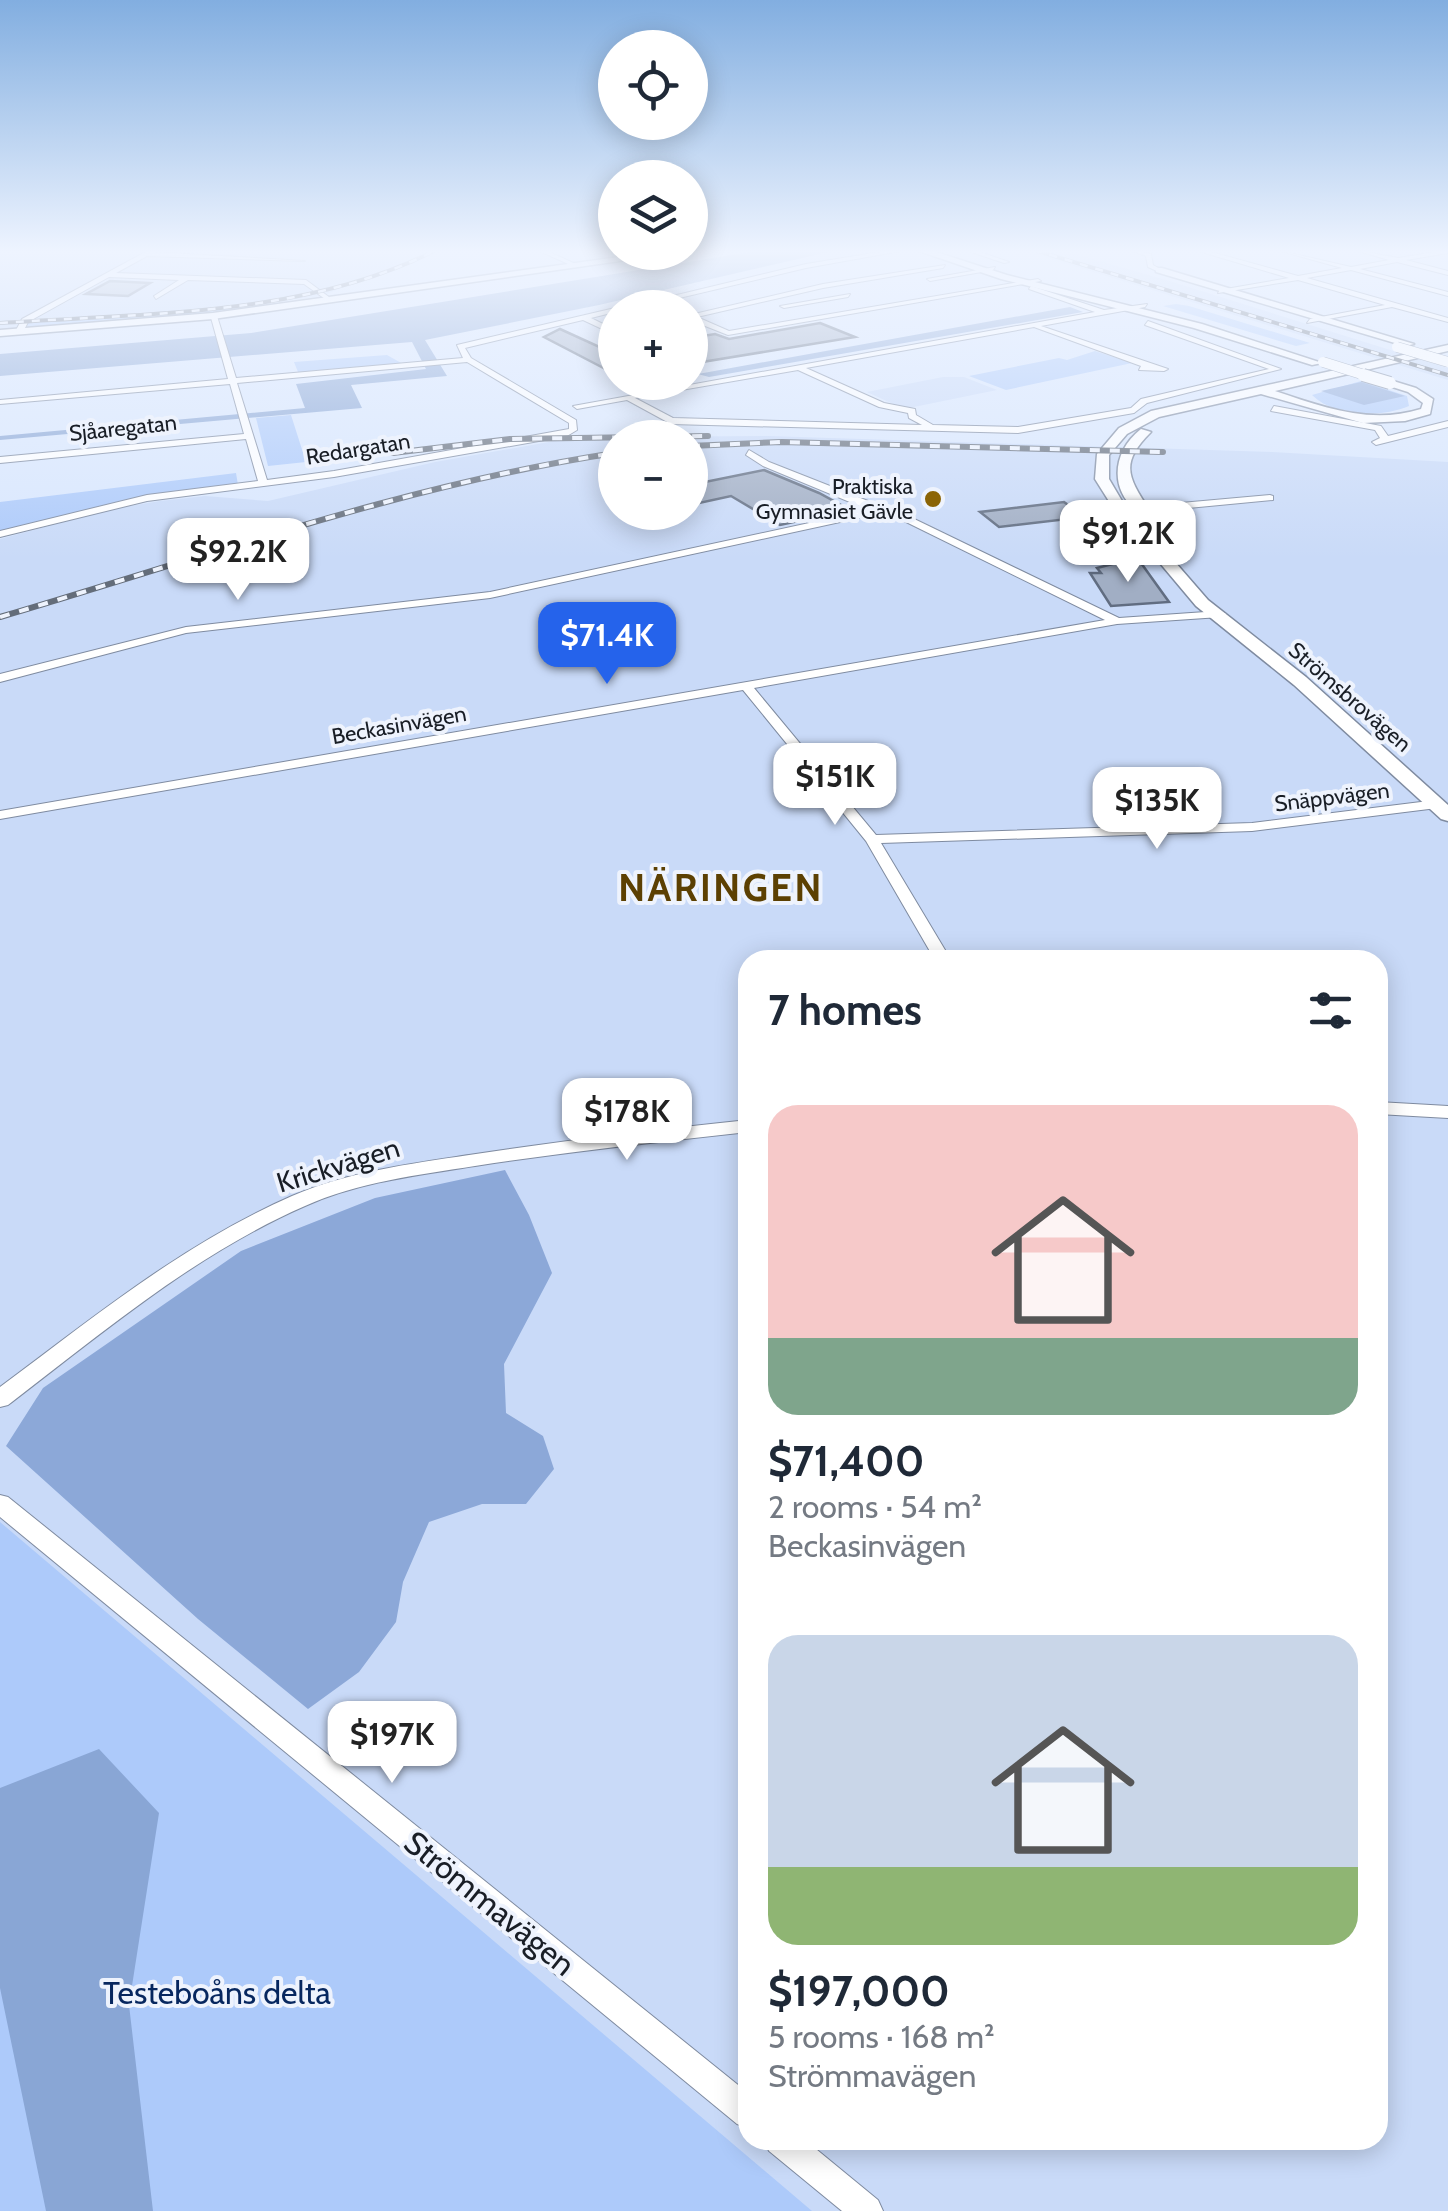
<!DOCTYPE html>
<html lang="en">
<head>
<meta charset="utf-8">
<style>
  :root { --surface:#fff; --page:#f6f6f7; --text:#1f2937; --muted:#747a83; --accent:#2563eb }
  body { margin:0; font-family:Cabin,sans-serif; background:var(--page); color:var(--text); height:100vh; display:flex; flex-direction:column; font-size:38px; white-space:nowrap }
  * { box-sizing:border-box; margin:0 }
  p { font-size:32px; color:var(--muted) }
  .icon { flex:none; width:55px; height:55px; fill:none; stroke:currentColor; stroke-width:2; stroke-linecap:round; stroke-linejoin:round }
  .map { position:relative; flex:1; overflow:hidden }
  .panel { position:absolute; left:738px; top:950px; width:650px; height:1200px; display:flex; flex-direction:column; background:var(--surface); border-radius:30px; box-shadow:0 5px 25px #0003 }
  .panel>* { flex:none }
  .controls { position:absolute; left:598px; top:30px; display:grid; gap:20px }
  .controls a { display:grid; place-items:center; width:110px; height:110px; border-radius:50%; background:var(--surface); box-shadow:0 5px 25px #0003; font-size:50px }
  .price { position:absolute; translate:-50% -85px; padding:0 22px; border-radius:20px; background:#fff; color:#222; font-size:32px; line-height:65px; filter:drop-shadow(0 2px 5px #0008) }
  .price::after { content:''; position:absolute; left:50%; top:60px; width:30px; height:22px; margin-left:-15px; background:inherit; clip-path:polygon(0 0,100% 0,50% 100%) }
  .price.on { background:var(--accent); color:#fff }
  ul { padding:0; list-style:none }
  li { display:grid; align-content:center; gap:20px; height:530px; padding:0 30px }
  li span { display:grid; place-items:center; height:310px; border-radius:30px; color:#555 }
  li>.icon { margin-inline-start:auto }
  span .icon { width:180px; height:180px; fill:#fffc; stroke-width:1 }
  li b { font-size:42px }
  h2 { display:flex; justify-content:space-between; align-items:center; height:120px; padding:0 30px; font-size:42px }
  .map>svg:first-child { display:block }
  .built { fill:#c9daf8; fill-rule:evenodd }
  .green { fill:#adcafa }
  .forest { fill:#8ca8d8 }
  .water { fill:#89a6d5 }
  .building { fill:#a1aec4; stroke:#616d81; stroke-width:2.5 }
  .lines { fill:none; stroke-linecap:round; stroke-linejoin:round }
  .street-casing { stroke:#7f8ba0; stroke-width:2 }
  .secondary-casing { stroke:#7f8ba0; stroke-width:3 }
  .street { fill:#fff; fill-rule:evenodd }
  .secondary { fill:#fff; fill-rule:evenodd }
  .rail-far1-casing { stroke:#646d7a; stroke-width:4 }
  .rail-casing { stroke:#646d7a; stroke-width:6 }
  .rail-far1 { stroke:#eef3fd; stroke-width:2.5; stroke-dasharray:8; stroke-linecap:butt }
  .rail { stroke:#eef3fd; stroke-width:4; stroke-dasharray:10; stroke-linecap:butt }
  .secondary-bridge-far1-casing { stroke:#7f8ba0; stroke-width:11; stroke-linecap:butt }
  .secondary-bridge-casing { stroke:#7f8ba0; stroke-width:14; stroke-linecap:butt }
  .secondary-bridge-far1 { stroke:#fff; stroke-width:10 }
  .secondary-bridge { stroke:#fff; stroke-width:12 }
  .poi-dot { fill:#8b6405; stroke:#eef3fd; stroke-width:4 }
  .labels { text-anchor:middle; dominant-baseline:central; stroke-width:8; stroke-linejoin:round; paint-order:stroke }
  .far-street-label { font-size:22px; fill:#191e26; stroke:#eef3fd }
  .far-poi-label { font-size:22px; fill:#191e26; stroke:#eef3fd; text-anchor:end }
  .street-label { font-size:28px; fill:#191e26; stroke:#eef3fd }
  .near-street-label { font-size:32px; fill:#191e26; stroke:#eef3fd }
  .near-park-label { font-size:32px; fill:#07275f; stroke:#eef3fd }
  .district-label { font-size:38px; font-weight:bold; letter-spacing:2.5px; fill:#5c4002; stroke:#eef3fd }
</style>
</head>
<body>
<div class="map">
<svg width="1448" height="2211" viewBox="0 0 1448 2211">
  <rect width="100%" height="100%" fill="#d9e7fe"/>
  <path class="built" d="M0,250H435L322,296L179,315L0,330Z
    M1021,250H1061L1166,280L1448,368V380Z
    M943,377H964L997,390L904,409L867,392Z
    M768,436L1272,452L1448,462V2211H800L0,1528V539L112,509L160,501L205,496L268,501L435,462L560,440L615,438V512H690V438L616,437ZM748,960H1378V2140H748Z"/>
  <path class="green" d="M1176,304L1189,306L1310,343L1296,346L1163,306Z
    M229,306L242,309L25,330L26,323Z
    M1095,351L1132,363L1006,390L969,376L1059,358L1067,360Z
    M387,355L403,364L298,372L294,362Z
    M1361,381L1407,396L1409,406C1381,418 1334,417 1312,395Z
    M291,415L306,462L268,466L256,418Z
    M236,473L238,485L148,496L0,531V502Z
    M0,1522L812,2211H0Z"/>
  <path class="forest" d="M1361,382L1405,396L1364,405L1321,391Z
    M505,1170L529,1215L552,1273L504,1364L506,1413L543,1436L554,1469L526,1504H482L429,1522L403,1582L396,1622L359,1672L308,1709L198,1619L6,1446L43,1388L241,1251L375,1198Z"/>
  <path class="water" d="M762,250H837L599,305L425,340L447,376L351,385L362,408L0,440V436L305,408L296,384L426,369L412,342L0,376V354L251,333Z
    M1070,307L1083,312L709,377L698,374Z
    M99,1749L159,1813L129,2005L153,2211H46L0,1988V1788Z"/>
  <path class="building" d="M110,281L150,283L128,296L86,294Z
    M820,323L855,337L690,364V338L715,334L729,339Z
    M560,329L615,354V374L544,337Z
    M764,470L819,493L841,505L831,514L780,525L731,496L690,505V485Z
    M1064,502L1085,517L999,527L980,512Z
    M1124,561L1141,563L1169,602L1111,606L1090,573H1101L1097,568Z"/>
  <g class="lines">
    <g class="street-casing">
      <path id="street" d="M149,250H156L153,252L305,261L147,256L116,273L306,280L333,300L328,301L304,284L188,280L156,299L154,296L179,280L109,277L28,322L22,334L15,332L22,319Z
        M537,250H545L580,266L575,267Z
        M892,250H906L806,268L637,308H623L806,264Z
        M965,250H974L1009,262L1004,263Z
        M1130,250L1151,254L1153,265L1162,270L1159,272L1148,267L1146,256Z
        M1195,250H1204L1298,276L1342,268L1277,250L1351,267L1389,260L1355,250L1398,258L1448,250V253L1406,260L1448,271V275L1397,262L1360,269L1448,292V296L1351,270L1307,278L1448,318V322L1392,307L1307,323L1310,319L1385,305L1298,280L1218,293L1220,290L1289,278Z
        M945,265L943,268L823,288L697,317L729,331L1038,279L1041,281L728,335L690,320V315L823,284Z
        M995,267L993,270L930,281L927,279Z
        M1031,286L1104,310L1147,304L1145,307L1041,326L1168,369L1164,371L1139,370L1141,366L1034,327L806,368L884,403L915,409L916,415L933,425L1018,427L1131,408L1141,399L1269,369L1145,325L1148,321L1281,369L1147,403L1134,413L1018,433L671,424L627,400L577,409L573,406L1095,312L1029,289ZM798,370L879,407L908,413L909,418L922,425L673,418L635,398Z
        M850,294L848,297L784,308L780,306Z
        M615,308V312L591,318L615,330V335L583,320L465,348L471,358L576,420L577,430L567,436L334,477L147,501L0,537V531L147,495L258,481L246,439L0,463V457L244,434L230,384L0,404V400L228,379L210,314L217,316L236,378L463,358L457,345ZM467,362L569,423V429L334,471L267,480L237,383Z
        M1274,406L1381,426L1388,436L1448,421V427L1376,445L1372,442L1380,438L1375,430L1271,411Z
        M749,450L769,462L868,501L880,509L906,515L1119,618L1220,611L1226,614L1220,617L1117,624L754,688L876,835L1252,823L1437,800L1444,804L1437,808L1252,831L881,843L951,960H935L866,841L743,690L0,819V811L1105,620L900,519L877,514L490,598L186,633L0,682V674L186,627L490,592L869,510L763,466L746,455Z
        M1270,495L1273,496V500L1125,514L1120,511L1125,508Z
        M1378,1102L1448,1106V1118L1378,1114Z
        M748,1120V1132C656,1142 565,1152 475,1166C418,1175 358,1182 305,1206C195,1254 102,1333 8,1405L0,1407V1387C93,1318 184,1243 292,1196C347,1172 409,1164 469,1155C561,1141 654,1130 748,1120Z
        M0,1495L8,1497L748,2093V2128L737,2124L0,1517Z
        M764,2140H805L878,2200L883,2211H842L769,2151Z"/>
    </g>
    <g class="secondary-casing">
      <path id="secondary" d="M916,250H930L1007,275L1202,324L1322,363L1312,365L1194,328L1001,279Z
        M655,252H683L213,319L0,336V330L213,313Z
        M1156,268H1162L1414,344L1405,346L1156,272Z
        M1448,345V351L1275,391C1323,407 1370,425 1421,409L1423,403L1408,392L1386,385L1390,380L1416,388L1433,399L1430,414L1405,421L1363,423L1261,394L1159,417L1127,434L1109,455V479L1122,501L1208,600L1306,677L1448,805V821L1441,819L1294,685L1196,606L1112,506L1095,479L1097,454L1119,428L1151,411Z
        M1141,429L1151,432C1120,463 1127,476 1150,511L1143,515C1109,495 1110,453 1141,429Z"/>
    </g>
    <use href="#street" class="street"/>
    <use href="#secondary" class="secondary"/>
    <g class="rail-far1-casing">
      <path id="rail-far1" d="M1034,250L1448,375
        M0,323C144,313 305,317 436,250"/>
    </g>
    <g class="rail-casing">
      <path id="rail" d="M690,446L782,442L1163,452
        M393,453L510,439L708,436
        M0,617C201,558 408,484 615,453"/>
    </g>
    <use href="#rail-far1" class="rail-far1"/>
    <use href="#rail" class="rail"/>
    <g class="secondary-bridge-far1-casing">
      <path id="secondary-bridge-far1" d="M1397,347L1448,362
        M1323,362L1371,377"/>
    </g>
    <g class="secondary-bridge-casing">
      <path id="secondary-bridge" d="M1363,375L1390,383"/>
    </g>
    <use href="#secondary-bridge-far1" class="secondary-bridge-far1"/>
    <use href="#secondary-bridge" class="secondary-bridge"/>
  </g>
  <linearGradient id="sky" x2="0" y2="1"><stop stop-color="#82aee0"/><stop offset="0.45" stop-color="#eef4ff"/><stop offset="1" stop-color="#eef4ff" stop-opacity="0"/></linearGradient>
  <rect width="1448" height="559" fill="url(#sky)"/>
  <circle class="poi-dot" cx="933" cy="499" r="10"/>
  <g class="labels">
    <g class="far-street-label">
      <text transform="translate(123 428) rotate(-6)">Sjåaregatan</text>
      <text transform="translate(358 449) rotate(-9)">Redargatan</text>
      <text transform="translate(1350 697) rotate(41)">Strömsbrovägen</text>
      <text transform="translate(399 725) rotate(-10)">Beckasinvägen</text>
      <text transform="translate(1332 797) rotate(-7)">Snäppvägen</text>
    </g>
    <g class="far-poi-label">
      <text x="913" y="486">Praktiska<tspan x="913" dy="25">Gymnasiet Gävle</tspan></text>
    </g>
    <g class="street-label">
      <text transform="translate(338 1165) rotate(-17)">Krickvägen</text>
    </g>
    <g class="near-street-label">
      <text transform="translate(490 1903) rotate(39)">Strömmavägen</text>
    </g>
    <g class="near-park-label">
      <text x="217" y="1992">Testeboåns delta</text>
    </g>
    <g class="district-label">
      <text x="721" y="887">NÄRINGEN</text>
    </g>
  </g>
</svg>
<div class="controls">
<a><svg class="icon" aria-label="locate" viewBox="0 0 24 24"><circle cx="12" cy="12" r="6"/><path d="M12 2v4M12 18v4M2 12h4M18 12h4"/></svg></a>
<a><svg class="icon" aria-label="layers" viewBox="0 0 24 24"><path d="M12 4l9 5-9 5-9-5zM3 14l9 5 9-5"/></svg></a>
<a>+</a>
<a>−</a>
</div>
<b class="price" style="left:1128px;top:585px">$91.2K</b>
<b class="price" style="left:238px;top:603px">$92.2K</b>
<b class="price on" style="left:607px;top:687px">$71.4K</b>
<b class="price" style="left:835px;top:828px">$151K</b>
<b class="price" style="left:1157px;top:852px">$135K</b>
<b class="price" style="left:627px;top:1163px">$178K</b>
<b class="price" style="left:392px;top:1786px">$197K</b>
<section class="panel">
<h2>7 homes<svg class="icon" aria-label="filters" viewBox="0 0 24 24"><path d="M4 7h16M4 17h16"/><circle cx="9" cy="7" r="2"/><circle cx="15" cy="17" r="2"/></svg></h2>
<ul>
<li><span style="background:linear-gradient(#f6c9c9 75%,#7fa58c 0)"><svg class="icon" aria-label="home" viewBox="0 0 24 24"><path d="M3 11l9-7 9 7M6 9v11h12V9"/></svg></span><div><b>$71,400</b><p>2 rooms · 54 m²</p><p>Beckasinvägen</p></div></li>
<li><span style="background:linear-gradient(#c9d6e8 75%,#8fb573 0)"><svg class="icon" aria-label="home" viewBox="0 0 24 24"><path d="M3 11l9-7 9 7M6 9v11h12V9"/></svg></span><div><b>$197,000</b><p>5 rooms · 168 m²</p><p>Strömmavägen</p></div></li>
</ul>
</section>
</div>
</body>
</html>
